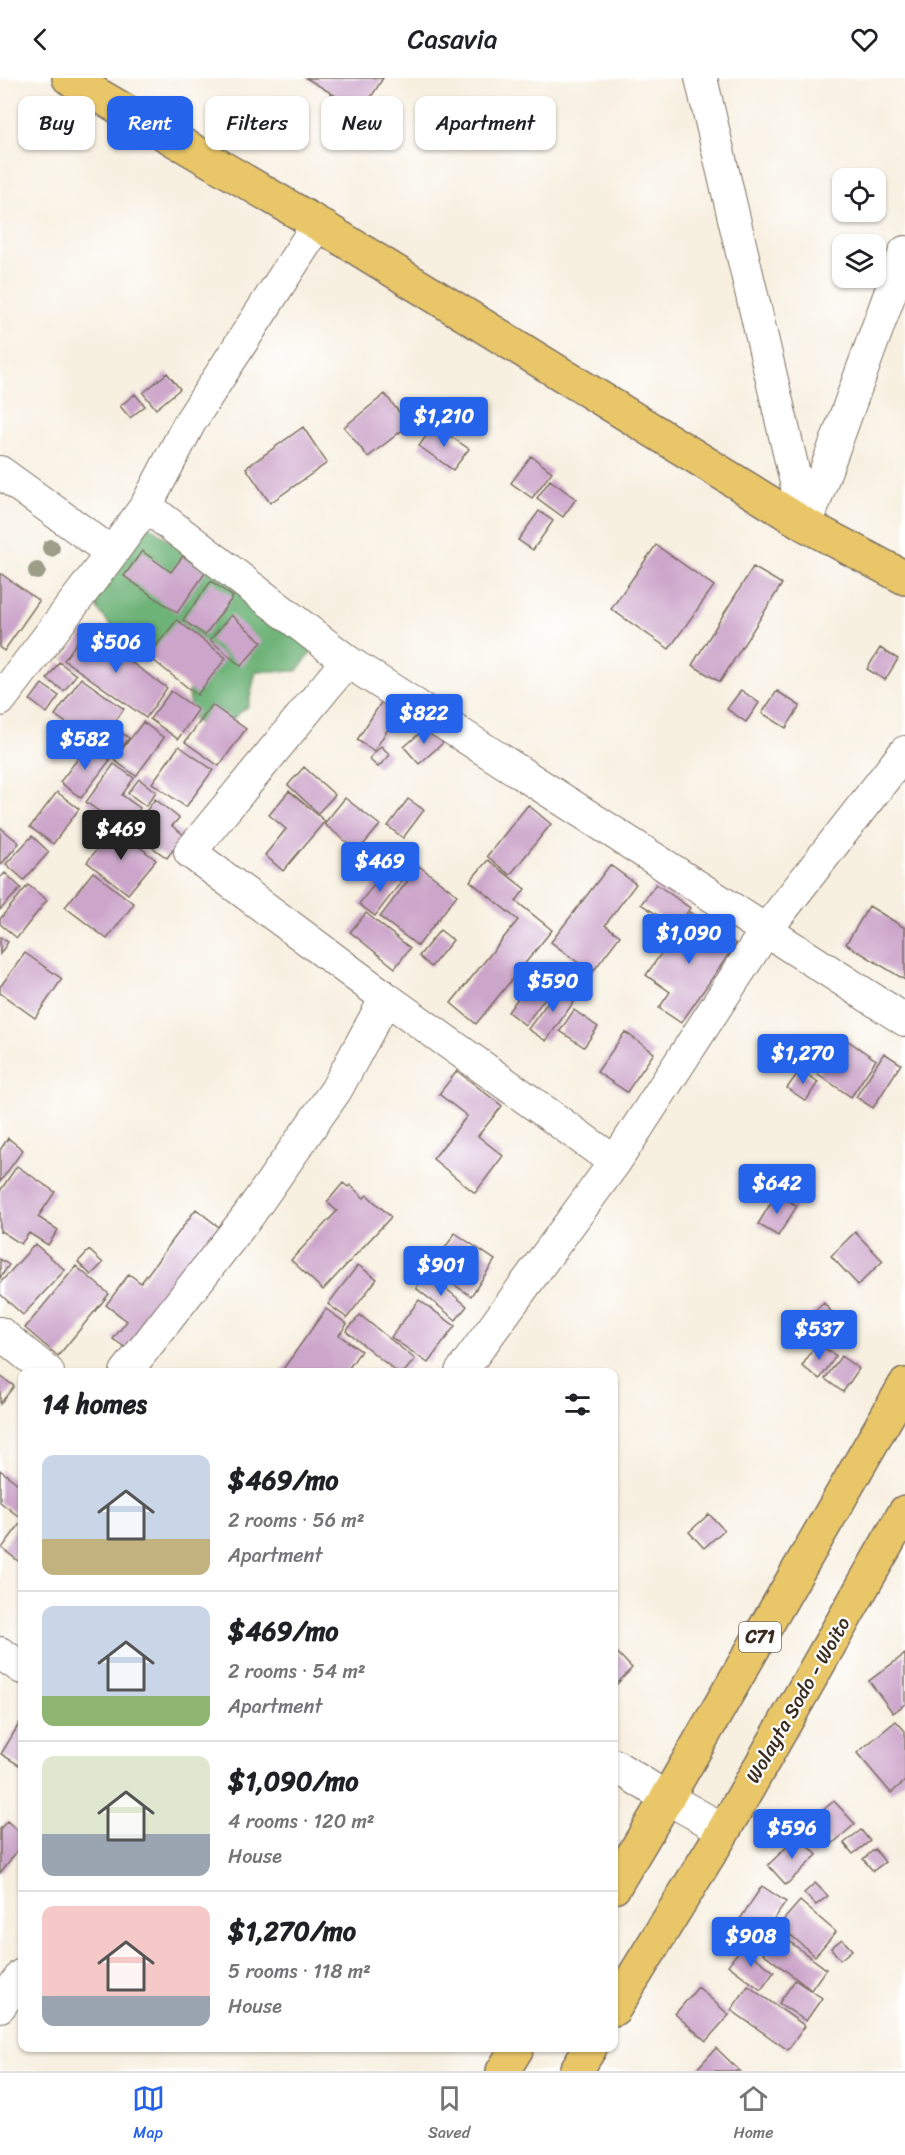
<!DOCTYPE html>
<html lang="en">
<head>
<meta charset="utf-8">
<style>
  :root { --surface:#fff; --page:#f6f6f6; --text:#202124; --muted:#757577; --line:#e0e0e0; --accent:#2563eb }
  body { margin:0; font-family:Sriracha,sans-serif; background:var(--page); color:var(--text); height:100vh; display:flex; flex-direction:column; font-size:22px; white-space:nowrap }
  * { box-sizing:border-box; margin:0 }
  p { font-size:20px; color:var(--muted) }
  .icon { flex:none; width:33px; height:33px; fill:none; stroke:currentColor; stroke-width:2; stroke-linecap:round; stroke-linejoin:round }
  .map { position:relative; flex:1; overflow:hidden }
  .side { position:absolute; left:18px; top:1290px; width:600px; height:684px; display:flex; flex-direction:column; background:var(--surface); border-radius:12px; box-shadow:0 2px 4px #0004 }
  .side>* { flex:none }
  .guide { position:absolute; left:18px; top:18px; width:600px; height:54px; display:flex; gap:12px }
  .tools { position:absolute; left:832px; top:90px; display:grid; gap:12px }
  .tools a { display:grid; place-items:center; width:54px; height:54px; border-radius:12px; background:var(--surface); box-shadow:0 2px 4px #0004; font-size:30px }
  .price { position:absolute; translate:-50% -51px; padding:0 14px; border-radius:6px; background:var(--accent); color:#fff; font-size:20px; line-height:39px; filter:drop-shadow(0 2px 3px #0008) }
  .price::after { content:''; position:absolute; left:50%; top:36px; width:18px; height:14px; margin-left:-9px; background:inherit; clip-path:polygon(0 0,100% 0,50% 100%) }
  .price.active { background:#222; color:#fff }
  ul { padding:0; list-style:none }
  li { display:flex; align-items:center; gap:18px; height:150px; padding:0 24px }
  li+li { border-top:2px solid var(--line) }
  li span { display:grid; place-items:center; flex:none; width:168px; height:120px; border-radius:12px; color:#555 }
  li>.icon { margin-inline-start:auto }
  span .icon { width:72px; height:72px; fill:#fffc; stroke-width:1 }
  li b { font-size:26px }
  h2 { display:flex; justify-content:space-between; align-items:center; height:72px; padding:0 24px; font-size:26px }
  .pill { padding:0 21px; border-radius:12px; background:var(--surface); box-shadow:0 2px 4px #0004; font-size:21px; line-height:54px }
  .pill.active { background:var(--accent); color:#fff }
  header { display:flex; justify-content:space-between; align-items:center; height:78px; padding:0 24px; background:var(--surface); font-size:27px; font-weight:600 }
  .menu { display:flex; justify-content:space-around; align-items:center; height:84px; border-top:2px solid var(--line); background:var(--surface); font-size:16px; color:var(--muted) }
  .menu a { display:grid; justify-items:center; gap:3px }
  .menu .active { color:var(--accent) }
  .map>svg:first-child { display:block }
  .forest { fill:#6eb378; stroke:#546e4b; stroke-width:1.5 }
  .building { fill:#cca5ca }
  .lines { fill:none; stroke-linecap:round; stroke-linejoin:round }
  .street-casing { stroke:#7d6f62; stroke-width:34 }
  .primary-casing { stroke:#7d6f62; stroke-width:36 }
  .highway-casing { stroke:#7d6f62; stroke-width:36 }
  .street { stroke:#fff; stroke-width:32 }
  .primary { stroke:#e9c769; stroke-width:33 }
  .highway { stroke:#e9c769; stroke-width:33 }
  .tree { fill:#9c9e87 }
  .labels { text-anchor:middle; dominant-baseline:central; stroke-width:4.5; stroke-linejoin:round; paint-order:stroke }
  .shield { fill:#fff; stroke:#766a62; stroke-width:1.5 }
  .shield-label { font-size:18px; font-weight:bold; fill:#3b2a1e }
  .street-label { font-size:20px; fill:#3b2a1e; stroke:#fff }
</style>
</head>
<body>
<header><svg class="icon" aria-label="back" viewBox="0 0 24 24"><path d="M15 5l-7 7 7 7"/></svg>Casavia<svg class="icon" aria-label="heart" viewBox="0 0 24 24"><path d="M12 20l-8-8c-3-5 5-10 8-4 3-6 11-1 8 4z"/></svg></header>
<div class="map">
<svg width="905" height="1993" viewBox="0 0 905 1993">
  <rect width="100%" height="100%" fill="#fff"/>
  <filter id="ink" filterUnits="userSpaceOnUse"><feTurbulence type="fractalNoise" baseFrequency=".0167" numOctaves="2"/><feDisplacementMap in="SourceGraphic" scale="12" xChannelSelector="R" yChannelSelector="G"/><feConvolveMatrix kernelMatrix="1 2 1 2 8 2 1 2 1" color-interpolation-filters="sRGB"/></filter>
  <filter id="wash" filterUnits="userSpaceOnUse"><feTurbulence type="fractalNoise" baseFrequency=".008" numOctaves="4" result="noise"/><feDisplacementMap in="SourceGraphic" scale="24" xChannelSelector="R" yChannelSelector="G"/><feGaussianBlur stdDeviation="1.35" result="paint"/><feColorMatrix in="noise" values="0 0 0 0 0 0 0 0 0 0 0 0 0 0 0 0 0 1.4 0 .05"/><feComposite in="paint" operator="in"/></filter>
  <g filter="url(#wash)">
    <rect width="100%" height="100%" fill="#f7efdf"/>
    <path class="forest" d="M138,440L317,567L297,593H256L248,628L214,656L190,639L189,604L183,575L147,582L123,563L98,532L88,503Z"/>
    <g id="blocks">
      <path class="building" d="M306,0H383L362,34Z
        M167,295L180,311L156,331L143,315Z
        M135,316L145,328L130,340L120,328Z
        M385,316L409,347L368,379L344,349Z
        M434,347L469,371L453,392L419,368Z
        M303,349L327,385L270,425L246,390Z
        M531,378L552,394L532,420L511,405Z
        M550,402L576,421L563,439L537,420Z
        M539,433L553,443L533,472L518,462Z
        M656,467L714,508L669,571L611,531Z
        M142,473L171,494L183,478L206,494L177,535L124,498Z
        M753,489L782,506L720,604L692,587Z
        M0,495L39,523L4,573L0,570Z
        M211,503L233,519L205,557L183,542Z
        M231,537L262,564L241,588L210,562Z
        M177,542L226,580L197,617L148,578Z
        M86,552L167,610L146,640L64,582Z
        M880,570L898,581L885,602L867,591Z
        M59,584L76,597L64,613L47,601Z
        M81,600L124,631L112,648L129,660L114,679L55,637Z
        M42,606L59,618L47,635L30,622Z
        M741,612L759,625L746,644L727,631Z
        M171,613L198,632L178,661L150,641Z
        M777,613L800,628L786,650L762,635Z
        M382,623L399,634L374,673L357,662Z
        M212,627L246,651L219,688L185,664Z
        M143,644L164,660L136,698L114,682Z
        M428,648L443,665L419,686L404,669Z
        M89,666L110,682L81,720L60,704Z
        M179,668L213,692L186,729L152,705Z
        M381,668L390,677L378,689L369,681Z
        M114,686L134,700L122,717L140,730L125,752L86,724Z
        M304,689L335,717L318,735L288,707Z
        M139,701L156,714L146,728L128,715Z
        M289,713L325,743L283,793L265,777L286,751L269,737Z
        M57,714L79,731L53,766L30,749Z
        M345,720L380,747L358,773L324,746Z
        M155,721L179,740L172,748L184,757L167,780L131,754Z
        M408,721L424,732L403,760L388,748Z
        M528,727L551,746L510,797L487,778Z
        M0,749L19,765L0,788Z
        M114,749L156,782L128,816L87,784Z
        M32,758L49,774L24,802L6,786Z
        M488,782L525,811L516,823L552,852L476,946L451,925L518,842L470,803Z
        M610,787L636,806L605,847L620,858L592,895L551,864Z
        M419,788L457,817L418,868L380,839Z
        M385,792L401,804L375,838L359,826Z
        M93,794L134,826L107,861L65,829Z
        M5,795L21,810L0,832V800Z
        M656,806L690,830L677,850L641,826Z
        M28,807L47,822L17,860L0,846V841Z
        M869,828L905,850V902L846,866Z
        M690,834L736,866L681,945L659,930L670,914L646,897Z
        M366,835L410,870L395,890L350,854Z
        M440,852L453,862L431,889L419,878Z
        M0,859L8,864L0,876Z
        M25,875L62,901L35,940L0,915V909Z
        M543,885L561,899L525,947L508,934Z
        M561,906L578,918L546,963L528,951Z
        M574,932L598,949L584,969L560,953Z
        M625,954L654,975L627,1014L597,994Z
        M844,960L876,982L851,1019L818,996Z
        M884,975L901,986L873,1030L856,1019Z
        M800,992L818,1004L806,1023L787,1010Z
        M457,993L502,1028L478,1058L503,1078L475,1115L433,1081L467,1038L439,1016Z
        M8,1060L23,1072L0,1104V1072Z
        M17,1088L55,1114L38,1139L58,1152L48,1167L29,1155L21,1166L1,1153L0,1155V1113Z
        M343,1105L348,1109L350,1107L364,1120L367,1117L391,1139L323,1212L291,1182L337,1133L327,1124Z
        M777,1115L797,1128L778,1158L758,1146Z
        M196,1131L220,1150L129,1272L113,1261L127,1243L106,1227L129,1196L141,1205Z
        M855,1154L883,1183L858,1207L831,1178Z
        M455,1155L495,1182L471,1218L431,1191Z
        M35,1166L65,1192L23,1237L0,1216V1205Z
        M89,1172L103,1185L91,1197L78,1184Z
        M0,1181L9,1187L0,1200Z
        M358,1187L377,1201L347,1240L328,1226Z
        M76,1188L109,1216L58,1278L25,1250Z
        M427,1195L467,1228L456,1242L416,1210Z
        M419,1222L455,1248L428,1285L391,1259Z
        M824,1225L845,1250L831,1262L810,1237Z
        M326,1231L347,1246L339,1257L361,1273L346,1294H281Z
        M360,1237L415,1281L404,1294H397L346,1253Z
        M817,1265L836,1278L820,1301L802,1288Z
        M841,1278L859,1291L843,1314L825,1301Z
        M0,1298L14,1308L0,1326Z
        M0,1392L22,1409V1441L0,1424Z
        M709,1436L724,1452L704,1470L689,1454Z
        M22,1443V1486L2,1470Z
        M614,1571L632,1590L614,1609Z
        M905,1576V1626L893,1635L869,1603Z
        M22,1641V1689L1,1676Z
        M896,1643L905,1653V1703L891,1715L857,1675Z
        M834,1723L855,1746L832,1766L811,1742Z
        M7,1743L22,1756V1767L0,1795V1751Z
        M861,1752L870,1763L853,1776L844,1765Z
        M799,1757L817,1777L786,1807L768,1787Z
        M875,1771L885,1784L873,1793L863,1781Z
        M815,1805L828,1818L816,1827L804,1815Z
        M762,1808L786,1824L755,1869L732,1853Z
        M800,1823L836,1854L815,1878L779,1847Z
        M778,1855L826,1891L811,1912L763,1875Z
        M842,1861L852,1872L840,1882L831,1870Z
        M742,1869L774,1894L761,1912L728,1887Z
        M795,1902L822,1920L806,1943L779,1925Z
        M748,1908L805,1948L788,1972L731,1932Z
        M698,1909L729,1937L706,1963L675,1936Z
        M716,1970L740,1993H695Z"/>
    </g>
  </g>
  <g filter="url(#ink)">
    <use href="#blocks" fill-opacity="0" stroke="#7d6f62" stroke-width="1.5"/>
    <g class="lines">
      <g class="street-casing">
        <path id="street" d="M701,0L806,447
          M0,394L112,475
          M146,428L347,583L905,942
          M806,447L905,174
          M347,583L190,774L386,920
          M0,622L112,475L146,428L190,344L318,146
          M0,1255L48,1294
          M126,1294L248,1138L336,1012L386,920L615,1084
          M461,1294L615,1084L766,852L905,674
          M0,1575L22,1590
          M614,1687L667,1720L724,1752
          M0,1928L22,1897"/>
      </g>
      <g class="primary-casing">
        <path id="primary" d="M69,0L318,146L806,447L905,500"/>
      </g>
      <g class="highway-casing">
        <path id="highway" d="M614,1809L667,1720L905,1307
          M614,1931L724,1752L905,1434
          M503,1993L517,1970
          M576,1993L590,1970"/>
      </g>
      <use href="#street" class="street"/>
      <use href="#primary" class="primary"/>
      <use href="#highway" class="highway"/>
    </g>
    <g class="tree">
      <circle cx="51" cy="470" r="9"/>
      <circle cx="37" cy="493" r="9"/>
    </g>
  </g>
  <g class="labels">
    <rect class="shield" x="739" y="1544" width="42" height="30" rx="4.5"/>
    <g class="shield-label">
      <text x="760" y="1559">C71</text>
    </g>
    <g class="street-label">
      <text transform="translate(798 1622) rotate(-60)">Wolayta Sodo - Woito</text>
    </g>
  </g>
</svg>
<div class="tools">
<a><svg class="icon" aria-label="locate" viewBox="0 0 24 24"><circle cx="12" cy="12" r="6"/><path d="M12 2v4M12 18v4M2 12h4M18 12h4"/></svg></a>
<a><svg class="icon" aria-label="layers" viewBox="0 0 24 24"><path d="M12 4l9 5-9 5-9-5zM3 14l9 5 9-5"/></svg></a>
</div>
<b class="price" style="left:444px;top:370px">$1,210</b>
<b class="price" style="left:116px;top:596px">$506</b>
<b class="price" style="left:424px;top:667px">$822</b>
<b class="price" style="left:85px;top:693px">$582</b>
<b class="price active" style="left:121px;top:783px">$469</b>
<b class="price" style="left:380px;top:815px">$469</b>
<b class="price" style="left:689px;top:887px">$1,090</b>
<b class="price" style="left:553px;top:935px">$590</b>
<b class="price" style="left:803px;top:1007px">$1,270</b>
<b class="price" style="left:777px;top:1137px">$642</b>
<b class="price" style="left:441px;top:1219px">$901</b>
<b class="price" style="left:819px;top:1283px">$537</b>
<b class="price" style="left:792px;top:1782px">$596</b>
<b class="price" style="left:751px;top:1890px">$908</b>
<div class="guide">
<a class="pill">Buy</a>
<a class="pill active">Rent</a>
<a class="pill">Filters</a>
<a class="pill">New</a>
<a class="pill">Apartment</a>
</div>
<section class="side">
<h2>14 homes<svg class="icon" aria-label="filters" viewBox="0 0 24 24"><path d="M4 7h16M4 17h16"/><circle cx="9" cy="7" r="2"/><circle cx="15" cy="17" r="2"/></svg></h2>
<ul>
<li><span style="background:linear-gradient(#c9d6e8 70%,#c2b280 0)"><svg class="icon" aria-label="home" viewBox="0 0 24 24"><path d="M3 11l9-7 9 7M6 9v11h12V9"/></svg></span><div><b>$469/mo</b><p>2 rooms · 56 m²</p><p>Apartment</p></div></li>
<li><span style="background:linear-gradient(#c9d6e8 75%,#8fb573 0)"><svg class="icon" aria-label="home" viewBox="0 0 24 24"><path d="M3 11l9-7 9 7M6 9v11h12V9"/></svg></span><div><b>$469/mo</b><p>2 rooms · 54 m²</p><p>Apartment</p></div></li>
<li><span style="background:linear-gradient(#dfe7d0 65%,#9aa5b1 0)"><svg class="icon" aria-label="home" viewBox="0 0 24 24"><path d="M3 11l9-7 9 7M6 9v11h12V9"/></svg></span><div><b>$1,090/mo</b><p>4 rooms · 120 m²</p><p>House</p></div></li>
<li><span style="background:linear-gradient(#f6c9c9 75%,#9aa5b1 0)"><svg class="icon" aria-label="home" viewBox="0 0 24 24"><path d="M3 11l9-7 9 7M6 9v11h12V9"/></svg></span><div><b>$1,270/mo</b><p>5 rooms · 118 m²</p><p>House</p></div></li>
</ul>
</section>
</div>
<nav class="menu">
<a class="active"><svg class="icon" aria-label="map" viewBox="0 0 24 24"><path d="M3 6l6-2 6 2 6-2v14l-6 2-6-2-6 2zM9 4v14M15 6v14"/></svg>Map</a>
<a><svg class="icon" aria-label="saved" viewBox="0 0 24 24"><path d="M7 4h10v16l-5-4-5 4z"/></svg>Saved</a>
<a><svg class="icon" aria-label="home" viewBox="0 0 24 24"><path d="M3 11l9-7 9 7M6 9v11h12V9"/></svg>Home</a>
</nav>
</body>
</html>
